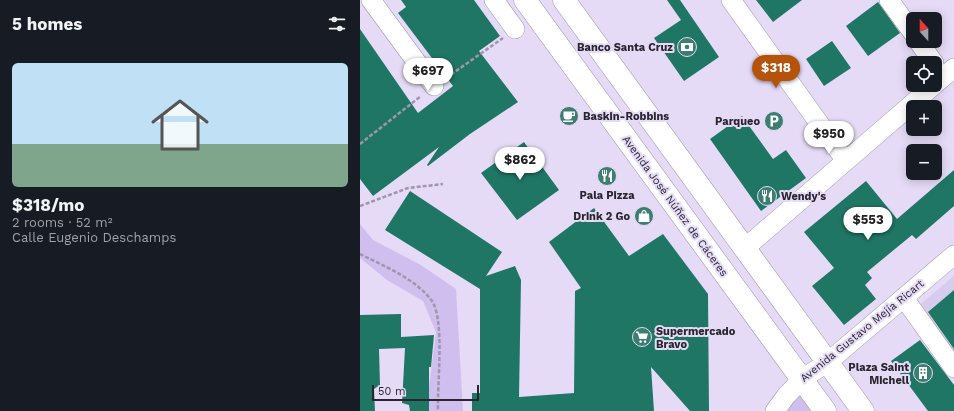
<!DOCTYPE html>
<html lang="en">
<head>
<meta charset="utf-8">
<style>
  :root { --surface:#171b24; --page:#20242c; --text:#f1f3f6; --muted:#9ea1a6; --line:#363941; --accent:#b45309 }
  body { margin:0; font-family:"Work Sans",sans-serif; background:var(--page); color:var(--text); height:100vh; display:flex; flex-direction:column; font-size:15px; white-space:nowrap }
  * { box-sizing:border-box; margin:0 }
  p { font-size:13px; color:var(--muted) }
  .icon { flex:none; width:22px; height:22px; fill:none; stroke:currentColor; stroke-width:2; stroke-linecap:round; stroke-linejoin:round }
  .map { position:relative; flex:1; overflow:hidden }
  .details { display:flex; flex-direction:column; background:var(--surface); width:360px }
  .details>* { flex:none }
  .needle { width:26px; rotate:339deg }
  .tools { position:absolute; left:546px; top:12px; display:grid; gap:8px }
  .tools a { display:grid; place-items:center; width:36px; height:36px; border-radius:6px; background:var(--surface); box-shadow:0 2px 10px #0003; font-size:20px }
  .scale { position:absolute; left:12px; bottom:10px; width:107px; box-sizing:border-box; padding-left:4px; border:2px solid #29262f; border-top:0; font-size:11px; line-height:14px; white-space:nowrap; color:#29262f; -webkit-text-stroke:3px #e5dbf6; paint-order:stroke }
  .price { position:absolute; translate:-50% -34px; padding:0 9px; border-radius:14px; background:#fff; color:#222; font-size:13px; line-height:26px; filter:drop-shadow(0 1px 2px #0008) }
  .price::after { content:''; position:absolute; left:50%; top:24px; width:12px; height:9px; margin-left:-6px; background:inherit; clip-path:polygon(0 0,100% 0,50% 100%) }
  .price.active { background:var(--accent); color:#fff }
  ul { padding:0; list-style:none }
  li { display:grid; align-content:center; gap:8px; height:212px; padding:0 12px }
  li+li { border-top:1px solid var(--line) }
  li span { display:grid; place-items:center; height:124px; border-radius:6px; color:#555 }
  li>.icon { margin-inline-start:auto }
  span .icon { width:72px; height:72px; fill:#fffc; stroke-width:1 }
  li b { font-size:17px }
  h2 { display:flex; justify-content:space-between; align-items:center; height:48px; padding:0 12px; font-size:17px }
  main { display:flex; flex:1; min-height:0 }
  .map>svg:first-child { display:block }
  .built { fill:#d8cced }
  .green { fill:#d0beef }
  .building { fill:#207665 }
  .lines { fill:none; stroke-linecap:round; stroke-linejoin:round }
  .minor-casing { stroke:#9d94ac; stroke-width:20 }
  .major-casing { stroke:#9d94ac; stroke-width:23 }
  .path { stroke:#9e96aa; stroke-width:2.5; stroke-dasharray:4 2; stroke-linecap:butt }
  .minor { stroke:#fff; stroke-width:19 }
  .major { stroke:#fff; stroke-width:22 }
  .labels { text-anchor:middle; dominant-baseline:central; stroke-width:4; stroke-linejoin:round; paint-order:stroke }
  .poi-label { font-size:11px; font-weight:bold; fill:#29262f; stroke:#e5dbf6; text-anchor:end }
  .street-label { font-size:11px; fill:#29262f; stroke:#e5dbf6 }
</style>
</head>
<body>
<main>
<section class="details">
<h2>5 homes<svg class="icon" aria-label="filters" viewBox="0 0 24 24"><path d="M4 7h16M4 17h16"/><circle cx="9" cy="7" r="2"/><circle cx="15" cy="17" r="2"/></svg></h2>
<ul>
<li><span style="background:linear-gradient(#bfe0f5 65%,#7fa58c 0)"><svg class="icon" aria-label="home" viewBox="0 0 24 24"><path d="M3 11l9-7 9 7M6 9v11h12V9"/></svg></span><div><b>$318/mo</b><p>2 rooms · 52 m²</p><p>Calle Eugenio Deschamps</p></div></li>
</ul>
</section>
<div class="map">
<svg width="594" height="411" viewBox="0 0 594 411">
  <rect width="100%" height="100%" fill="#e5dbf6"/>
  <path class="built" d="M594,276V375L546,316Z"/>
  <path class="green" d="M0,224L13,240L61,265L96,289L103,411H66L76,332L63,301L27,280L0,258Z
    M439,383L465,411H418Z"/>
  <path class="building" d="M41,0H114L140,36L119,51L158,102L110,134L68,166L67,165L79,147L13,196L0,179V29L58,113L93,86L38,13L46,7Z
    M307,0H320L359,57L324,81L294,38L321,20Z
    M396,0H442L413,22Z
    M518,2L540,33L508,56L486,26Z
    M472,41L491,68L464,86L446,59Z
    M382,116L413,159L426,150L446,178L401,211L350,139Z
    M164,142L199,190L157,220L121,173Z
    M594,170V206L556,239L552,235L507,272L512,278L505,285L516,299L484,325L452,286L474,268L444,232L506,181L537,219Z
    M50,191L142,252L126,276L155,266L161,280L159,397L214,393L215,291L221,288L189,242L234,208L269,256L303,234L348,294L349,411H330L291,367L294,411H112V393H120V289L25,230Z
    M594,290V349L568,312Z
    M41,314V337L74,335L71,367H69V411H50L49,405L42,403L45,348L19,349L20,385L14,389L15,411H0V315Z
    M560,340L594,385V411H568L531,361Z"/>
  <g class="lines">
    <g class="minor-casing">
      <path id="minor" d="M11,0L74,86
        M134,0L155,29
        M371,0L486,161
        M529,0L553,33
        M558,41L574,63
        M575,84L594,68
        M385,248L574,85
        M544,298L594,368
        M415,411L426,396L442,379L468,362L594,255"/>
    </g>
    <g class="major-casing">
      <path id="major" d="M165,0L465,411
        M204,0L503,411"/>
    </g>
    <path class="path" d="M86,78L143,38
      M0,144L61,96
      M0,206L48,188L83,184
      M0,254C24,266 56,279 72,301C85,320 77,386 78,411"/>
    <use href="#minor" class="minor"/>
    <use href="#major" class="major"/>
  </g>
  <defs>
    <g id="bank-disc" transform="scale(1)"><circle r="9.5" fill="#3c7e6f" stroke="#e5dbf6"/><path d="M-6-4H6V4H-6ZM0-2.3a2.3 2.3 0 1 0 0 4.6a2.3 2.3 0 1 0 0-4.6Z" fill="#fff"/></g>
    <g id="cafe-disc" transform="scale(1)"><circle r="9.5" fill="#3c7e6f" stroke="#e5dbf6"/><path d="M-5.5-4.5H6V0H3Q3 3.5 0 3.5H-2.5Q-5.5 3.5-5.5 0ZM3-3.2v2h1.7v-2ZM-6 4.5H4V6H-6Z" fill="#fff"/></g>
    <g id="parking-disc" transform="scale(1)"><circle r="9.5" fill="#3c7e6f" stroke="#e5dbf6"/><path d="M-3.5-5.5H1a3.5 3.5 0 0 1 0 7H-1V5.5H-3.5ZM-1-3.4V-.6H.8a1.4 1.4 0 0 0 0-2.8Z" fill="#fff"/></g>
    <g id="restaurant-disc" transform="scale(1)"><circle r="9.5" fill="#3c7e6f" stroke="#e5dbf6"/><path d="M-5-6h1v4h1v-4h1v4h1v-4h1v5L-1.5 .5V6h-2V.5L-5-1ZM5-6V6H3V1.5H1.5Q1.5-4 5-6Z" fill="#fff"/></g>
    <g id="shop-disc" transform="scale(1)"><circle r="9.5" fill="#3c7e6f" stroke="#e5dbf6"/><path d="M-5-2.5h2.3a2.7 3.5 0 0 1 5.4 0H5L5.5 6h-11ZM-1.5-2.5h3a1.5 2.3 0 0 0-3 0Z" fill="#fff"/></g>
    <g id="supermarket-disc" transform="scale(1)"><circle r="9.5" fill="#3c7e6f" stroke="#e5dbf6"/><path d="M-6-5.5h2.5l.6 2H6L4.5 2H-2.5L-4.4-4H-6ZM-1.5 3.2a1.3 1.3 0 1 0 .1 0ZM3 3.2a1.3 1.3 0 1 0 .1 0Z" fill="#fff"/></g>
    <g id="building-disc" transform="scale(1)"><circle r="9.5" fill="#3c7e6f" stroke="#e5dbf6"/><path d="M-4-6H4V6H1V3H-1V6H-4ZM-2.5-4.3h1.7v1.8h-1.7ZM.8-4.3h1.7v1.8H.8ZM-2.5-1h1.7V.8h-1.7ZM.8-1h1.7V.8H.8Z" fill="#fff"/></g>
  </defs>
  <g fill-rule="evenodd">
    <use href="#bank-disc" x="327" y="47"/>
    <use href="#cafe-disc" x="209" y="116"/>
    <use href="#parking-disc" x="414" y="121"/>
    <use href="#restaurant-disc" x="247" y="176"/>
    <use href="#restaurant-disc" x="407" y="196"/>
    <use href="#shop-disc" x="284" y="216"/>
    <use href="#supermarket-disc" x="282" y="337"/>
    <use href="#building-disc" x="563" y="373"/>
  </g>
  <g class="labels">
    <g class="poi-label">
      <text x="313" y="47">Banco Santa Cruz</text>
      <text x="223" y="116" text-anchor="start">Baskin-Robbins</text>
      <text x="400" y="121">Parqueo</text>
      <text x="247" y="195" text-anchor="middle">Pala Pizza</text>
      <text x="421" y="196" text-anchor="start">Wendy's</text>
      <text x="270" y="216">Drink 2 Go</text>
      <text x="296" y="331" text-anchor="start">Supermercado<tspan x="296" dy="13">Bravo</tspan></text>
      <text x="549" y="367">Plaza Saint<tspan x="549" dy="13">Michell</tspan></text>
    </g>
    <g class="street-label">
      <text transform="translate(315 206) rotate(54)">Avenida José Núñez de Cáceres</text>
      <text transform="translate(502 331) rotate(-39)">Avenida Gustavo Mejía Ricart</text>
    </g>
  </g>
</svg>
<div class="tools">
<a><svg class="needle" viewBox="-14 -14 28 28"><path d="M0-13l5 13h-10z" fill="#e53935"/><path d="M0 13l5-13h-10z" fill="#9ea1a6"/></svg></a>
<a><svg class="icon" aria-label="locate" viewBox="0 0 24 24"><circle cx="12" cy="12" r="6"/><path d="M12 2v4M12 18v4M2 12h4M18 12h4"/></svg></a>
<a>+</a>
<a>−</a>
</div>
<div class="scale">50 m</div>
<b class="price active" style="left:416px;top:89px">$318</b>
<b class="price" style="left:68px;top:92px">$697</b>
<b class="price" style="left:469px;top:155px">$950</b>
<b class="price" style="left:160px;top:181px">$862</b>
<b class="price" style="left:508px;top:241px">$553</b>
</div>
</main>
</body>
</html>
